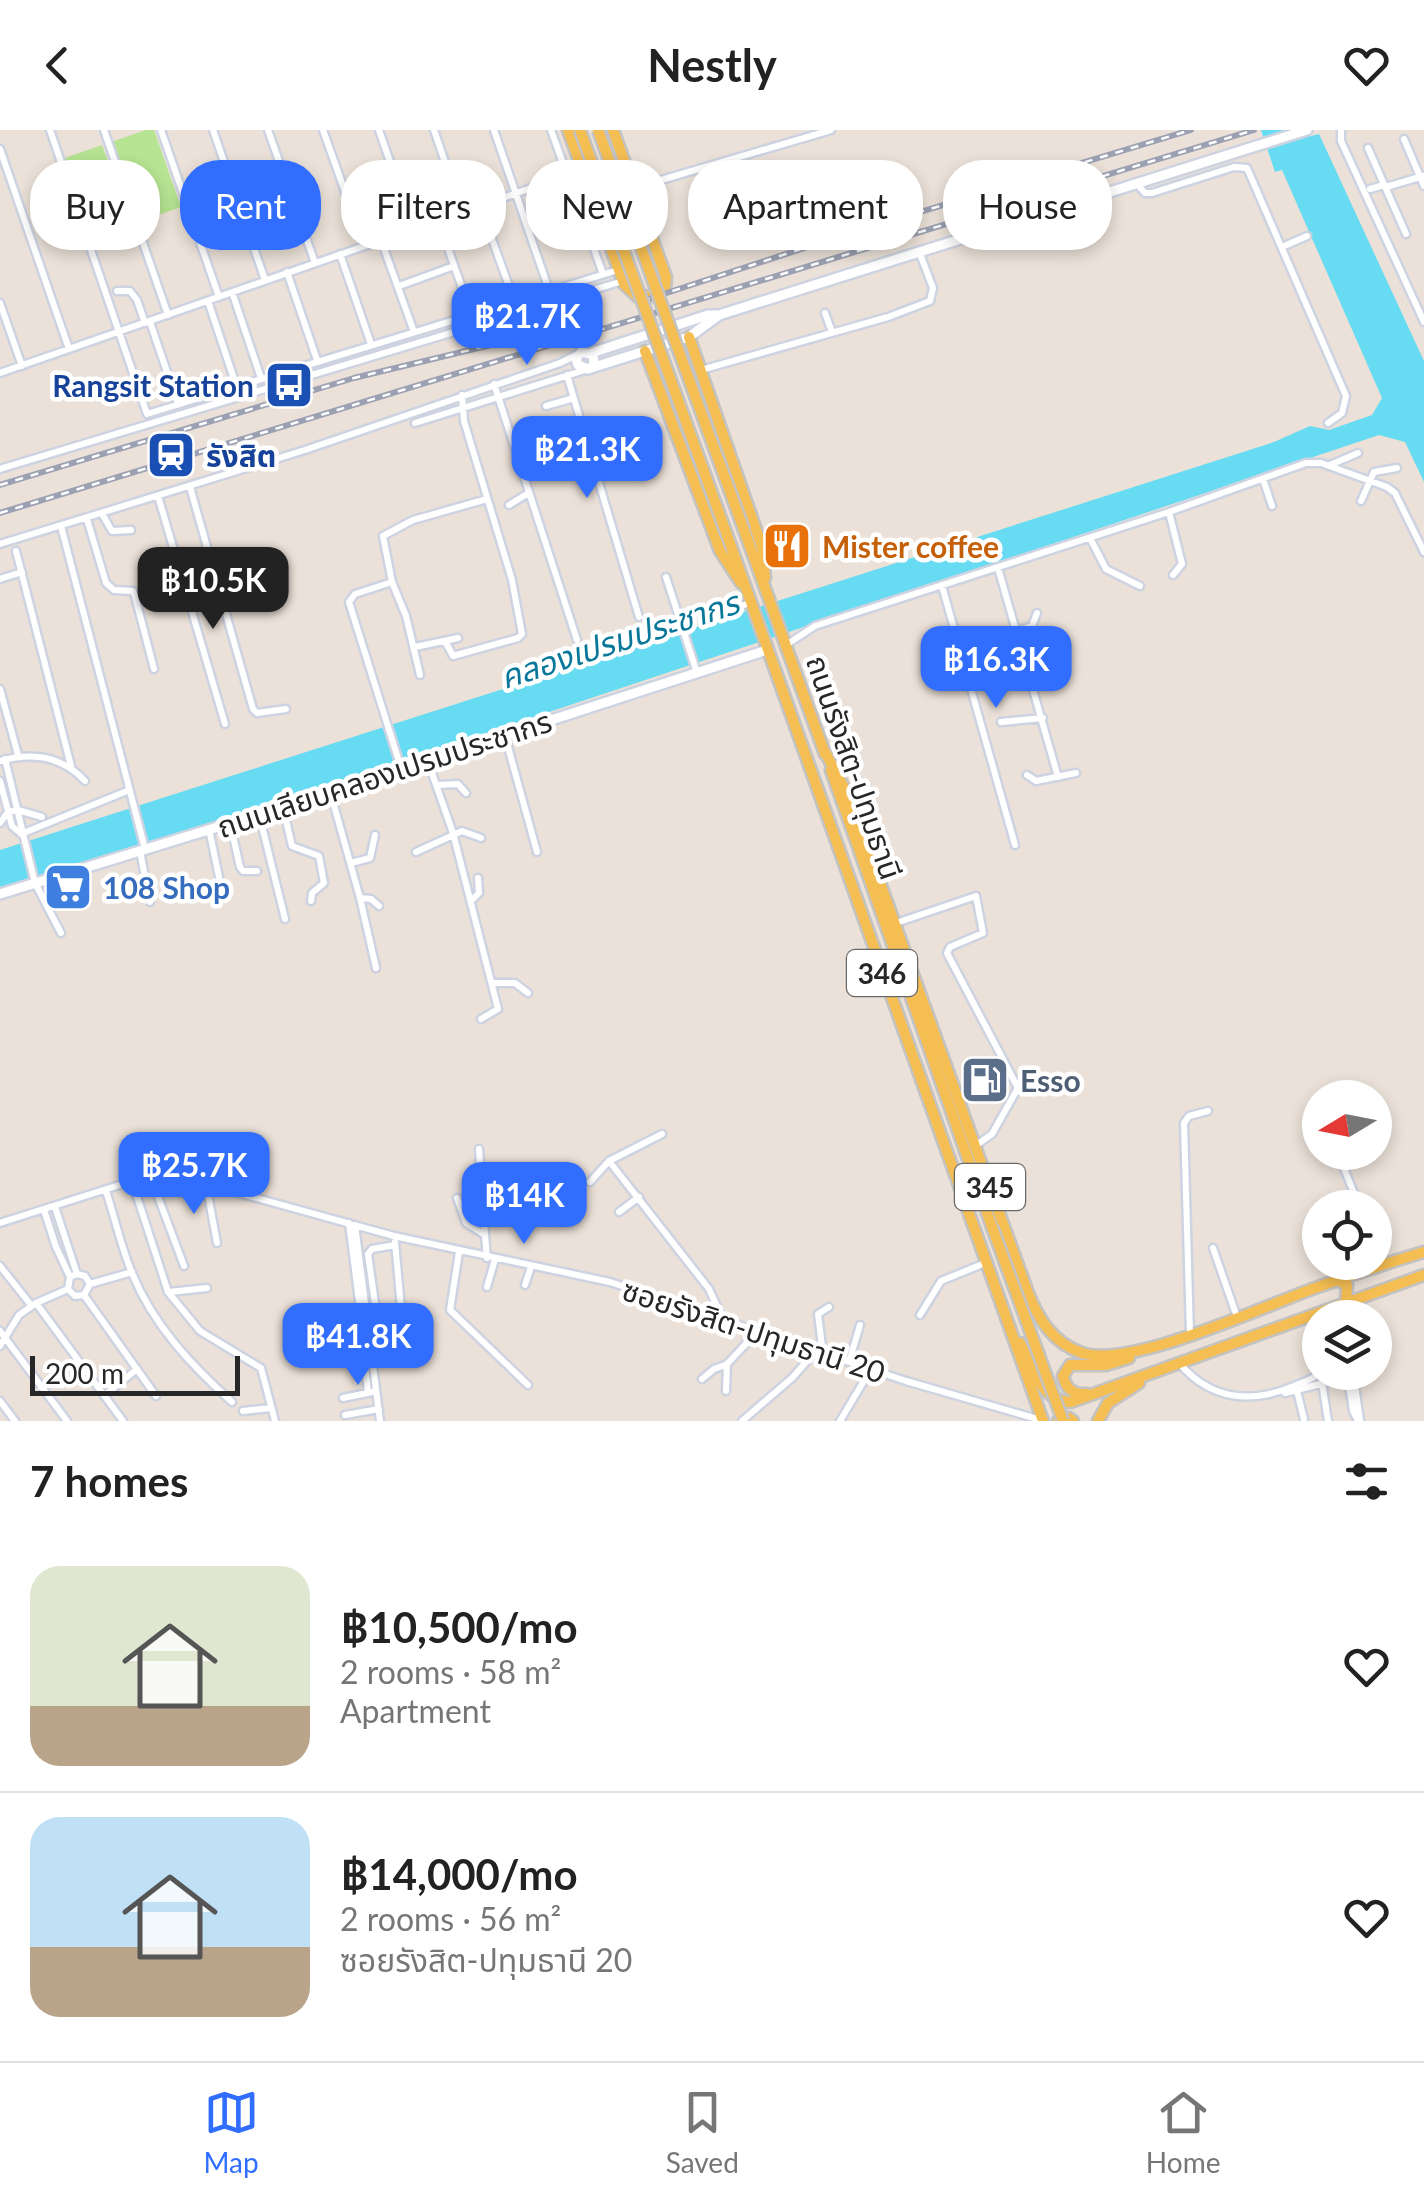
<!DOCTYPE html>
<html lang="en">
<head>
<meta charset="utf-8">
<style>
  :root { --surface:#fff; --page:#f2f2f2; --text:#222; --muted:#767676; --line:#e0e0e0; --accent:#316dff }
  body { margin:0; font-family:Lato,"Noto Sans Thai",sans-serif; background:var(--page); color:var(--text); height:100vh; display:flex; flex-direction:column; font-size:38px; white-space:nowrap }
  * { box-sizing:border-box; margin:0 }
  p { font-size:32px; color:var(--muted) }
  .icon { flex:none; width:55px; height:55px; fill:none; stroke:currentColor; stroke-width:2; stroke-linecap:round; stroke-linejoin:round }
  .map { position:relative; height:1291px; overflow:hidden }
  .panel { display:flex; flex-direction:column; background:var(--surface); flex:1 }
  .panel>* { flex:none }
  .banner { position:absolute; left:30px; top:30px; width:1365px; height:90px; display:flex; gap:20px }
  .needle { width:65px; rotate:260deg }
  .buttons { position:absolute; left:1302px; top:950px; display:grid; gap:20px }
  .buttons a { display:grid; place-items:center; width:90px; height:90px; border-radius:50%; background:var(--surface); box-shadow:0 5px 15px #0003; font-size:50px }
  .scale { position:absolute; left:30px; bottom:25px; width:210px; box-sizing:border-box; padding-left:10px; border:5px solid #272727; border-top:0; font-size:28px; line-height:35px; white-space:nowrap; color:#272727; -webkit-text-stroke:8px #fff; paint-order:stroke }
  .price { position:absolute; translate:-50% -85px; padding:0 22px; border-radius:20px; background:var(--accent); color:#fff; font-size:32px; line-height:65px; filter:drop-shadow(0 2px 5px #0008) }
  .price::after { content:''; position:absolute; left:50%; top:60px; width:30px; height:22px; margin-left:-15px; background:inherit; clip-path:polygon(0 0,100% 0,50% 100%) }
  .price.selected { background:#222; color:#fff }
  ul { padding:0; list-style:none }
  li { display:flex; align-items:center; gap:30px; height:250px; padding:0 30px }
  li+li { border-top:2px solid var(--line) }
  li span { display:grid; place-items:center; flex:none; width:280px; height:200px; border-radius:30px; color:#555 }
  li>.icon { margin-inline-start:auto }
  span .icon { width:120px; height:120px; fill:#fffc; stroke-width:1 }
  li b { font-size:42px }
  h2 { display:flex; justify-content:space-between; align-items:center; height:120px; padding:0 30px; font-size:42px }
  .tag { padding:0 35px; border-radius:40px; background:var(--surface); box-shadow:0 5px 15px #0003; font-size:35px; line-height:90px }
  .tag.selected { background:var(--accent); color:#fff }
  header { display:flex; justify-content:space-between; align-items:center; height:130px; padding:0 30px; background:var(--surface); font-size:45px; font-weight:700 }
  .menu { display:flex; justify-content:space-around; align-items:center; height:140px; border-top:2px solid var(--line); background:var(--surface); font-size:28px; color:var(--muted) }
  .menu a { display:grid; justify-items:center; gap:5px }
  .menu .selected { color:var(--accent) }
  .map>svg:first-child { display:block }
  .green { fill:#b6e492 }
  .water { fill:#66dbf2 }
  .lines { fill:none; stroke-linecap:round; stroke-linejoin:round }
  .street-casing { stroke:#cdd3e1; stroke-width:11 }
  .secondary-casing { stroke:#cdd3e1; stroke-width:14 }
  .primary-casing { stroke:#c3c3c3; stroke-width:15 }
  .street { stroke:#fff; stroke-width:6 }
  .secondary { stroke:#fff; stroke-width:9 }
  .primary { stroke:#f5be53; stroke-width:10 }
  .rail-casing { stroke:#9ba1b3; stroke-width:6 }
  .rail { stroke:#fff; stroke-width:2.5; stroke-dasharray:8; stroke-linecap:butt }
  .primary-bridge-casing { stroke:#c3c3c3; stroke-width:15; stroke-linecap:butt }
  .primary-bridge { stroke:#f5be53; stroke-width:10 }
  .labels { text-anchor:middle; dominant-baseline:central; stroke-width:9; stroke-linejoin:round; paint-order:stroke }
  .shield { fill:#fff; stroke:#686868; stroke-width:2.5 }
  .shield-label { font-size:28px; font-weight:bold; fill:#272727 }
  .transit-label { font-size:30px; font-weight:bold; fill:#164399; stroke:#fff; text-anchor:end }
  .food-label { font-size:30px; font-weight:bold; fill:#c56008; stroke:#fff; text-anchor:start }
  .street-label { font-size:30px; fill:#272727; stroke:#fff }
  .shop-label { font-size:30px; font-weight:bold; fill:#366cbe; stroke:#fff; text-anchor:start }
  .service-label { font-size:30px; font-weight:bold; fill:#4e5e75; stroke:#fff; text-anchor:start }
  .water-label { font-size:32px; font-style:italic; fill:#09779a; stroke:#fff }
</style>
</head>
<body>
<header><svg class="icon" aria-label="back" viewBox="0 0 24 24"><path d="M15 5l-7 7 7 7"/></svg>Nestly<svg class="icon" aria-label="heart" viewBox="0 0 24 24"><path d="M12 20l-8-8c-3-5 5-10 8-4 3-6 11-1 8 4z"/></svg></header>
<div class="map">
<svg width="1424" height="1291" viewBox="0 0 1424 1291">
  <rect width="100%" height="100%" fill="#ebe1d8"/>
  <path class="green" d="M146,0H154L181,77L139,92L111,12Z
    M102,15L117,56L77,70L62,29Z"/>
  <path class="water" d="M1261,0H1304L1307,7L1319,4L1424,231V352L1405,312L1379,305L304,664L0,757V720L1274,312L1310,296L1329,300L1372,285L1382,268L1282,40L1275,42Z"/>
  <g class="lines">
    <g class="street-casing">
      <path id="street" d="M50,0L147,284L618,140
        M104,0L168,185
        M161,0L219,167
        M213,0L265,150
        M268,0L315,133
        M323,0L364,115
        M379,0L413,98
        M434,0L462,82
        M494,0L549,160
        M551,0L603,144
        M1341,0V11L1424,192
        M1404,9L1424,56
        M1368,18L1406,104
        M0,19L69,219
        M1137,54L1145,63H1152L1234,37L1247,38L1346,266L1342,283L1328,293
        M1386,57L1423,46
        M634,58L831,0
        M1370,59L1384,55
        M480,76L514,170
        M438,90L471,183
        M381,110L414,202
        M1282,117L1307,106
        M340,124L371,214
        M287,142L317,230
        M399,156L454,136
        M117,161H130L137,170L145,193
        M232,162L261,248
        M208,171L236,255
        M0,173L22,236
        M825,183L832,202
        M150,192L178,274
        M701,240L888,187L930,171L933,158L920,124
        M0,243L583,40
        M567,245L639,487
        M494,254L577,510
        M546,276L574,268
        M415,293L585,240
        M554,320L571,313L584,303
        M1330,335L1358,323
        M0,339L623,151
        M1263,349L1272,376
        M190,357L253,579L257,583L286,579
        M158,366L225,594
        M1361,371L1374,342L1397,338
        M509,375L527,364
        M1169,382L1182,434L1173,445
        M102,384L112,401L131,400
        M87,389L106,453L114,460L133,461L135,466L154,539
        M61,396L145,719
        M1090,408L1106,439L1140,456
        M0,414L305,320L560,233L578,224
        M16,421L71,636
        M998,438L1058,647
        M666,447L697,543
        M0,449L22,442
        M218,450L246,442L253,453
        M392,452L355,464L349,472L401,638
        M942,456L1015,715
        M720,483L750,473
        M1017,501L1032,496L1037,483
        M445,511L453,526L518,508L522,504L512,450L464,291L462,265
        M786,515L815,496L1169,382L1306,333H1321L1387,357L1395,363L1424,422
        M415,517L458,508
        M420,545L406,486L392,452L383,406L413,390L487,369
        M0,559L18,625
        M1001,592L1043,588
        M505,606L537,722
        M5,629L35,753L61,803
        M427,629L453,703L498,879L481,889
        M0,631C32,622 62,626 85,651
        M1027,645L1036,651L1076,643
        M0,651L12,696L19,702
        M437,655L458,654L466,663
        M330,661L360,768L376,838
        M283,677L292,716L319,726L324,753L312,763L311,771
        M259,684L285,789
        M0,693L8,682L18,680L42,687
        M230,693L240,737L243,741H257
        M209,699L219,747
        M21,704L127,661
        M140,721L150,772
        M416,722L462,701L481,708
        M351,733L370,728L375,705
        M360,768L371,769L379,776
        M471,771L479,763L478,748
        M896,793L976,766L983,803L950,817L947,823L1018,958L992,1004L975,1016
        M492,853H515L528,863
        M479,1019L485,1105
        M609,1031L662,1004
        M1341,1031L1360,1078
        M151,1048L184,1136
        M132,1051L168,1162L200,1201L261,1238L275,1291
        M590,1052L609,1031L709,1159L723,1189
        M206,1054L217,1113
        M106,1061C115,1088 121,1117 132,1143C153,1195 192,1236 232,1272
        M457,1068L466,1093L485,1105L487,1128
        M55,1077L77,1144L85,1146L90,1154L84,1165L75,1166L68,1159L70,1147L77,1144
        M44,1080L56,1117L70,1147
        M619,1082L639,1067
        M0,1093L132,1051L150,1047L188,1049L394,1106L610,1152L906,1251L1041,1290
        M349,1093L364,1210L371,1219
        M355,1095L380,1291
        M395,1112L401,1178
        M1213,1118L1237,1187
        M1375,1118L1380,1135
        M459,1122L450,1180L528,1255
        M0,1136L31,1175
        M90,1154L132,1142
        M525,1155L531,1137
        M487,1157L495,1129
        M169,1162L207,1158
        M84,1165L156,1266
        M36,1173L123,1291
        M1343,1175L1344,1188
        M920,1185L941,1151L985,1133
        M1313,1186L1320,1220
        M0,1201L67,1291
        M1190,1204L1184,993L1189,986L1208,981
        M0,1216L19,1185L36,1173L68,1159
        M823,1224L818,1184L829,1177
        M364,1226L368,1263
        M383,1230L368,1124L372,1119L395,1115
        M849,1232L860,1195
        M1180,1234C1211,1270 1251,1274 1294,1256C1304,1252 1314,1249 1321,1242
        M1347,1242L1353,1281L1358,1291
        M1353,1242L1360,1291
        M702,1249L714,1239L725,1235
        M1322,1252L1328,1291
        M726,1261L727,1234L758,1201
        M1297,1261L1304,1289
        M1285,1263L1347,1247
        M105,1265L137,1239
        M343,1268L372,1262
        M0,1271L15,1291
        M243,1281L271,1278
        M345,1285L379,1279
        M742,1291L792,1248L816,1221
        M840,1291L871,1239"/>
    </g>
    <g class="secondary-casing">
      <path id="secondary" d="M591,223L708,185H719L1307,0
        M591,238L594,233L593,225L581,222L576,229L578,235L588,239L689,207L719,185
        M0,764L286,676L767,520"/>
    </g>
    <g class="primary-casing">
      <path id="primary" d="M568,0L624,154L638,167L653,166L665,158L666,147L613,0
        M689,207L762,417L765,448
        M645,221L720,421L741,453
        M744,400L825,624
        M727,405L1043,1291
        M825,622L849,667L1028,1163C1039,1190 1053,1213 1082,1223C1130,1239 1264,1176 1315,1158C1351,1145 1387,1133 1424,1122
        M831,640L992,1097
        M1337,1150L1347,1155L1346,1174
        M1020,1213C1032,1236 1041,1272 1071,1272L1424,1145
        M1087,1264C1073,1265 1066,1259 1063,1246L1070,1235H1106L1129,1228
        M1058,1291L1069,1288L1073,1291
        M1098,1291L1108,1273L1139,1253"/>
    </g>
    <use href="#street" class="street"/>
    <use href="#secondary" class="secondary"/>
    <use href="#primary" class="primary"/>
    <g class="rail-casing">
      <path id="rail" d="M642,171L844,105L1191,0
        M0,355L354,248L532,205
        M0,383L1254,0"/>
    </g>
    <use href="#rail" class="rail"/>
    <g class="primary-bridge-casing">
      <path id="primary-bridge" d="M580,0L727,405
        M598,0L744,400
        M992,1097L1063,1291"/>
    </g>
    <use href="#primary-bridge" class="primary-bridge"/>
  </g>
  <defs>
    <g id="bus-square" transform="scale(2.5)"><rect x="-9" y="-9" width="18" height="18" rx="4" fill="#1a4fb4" stroke="#fff"/><path d="M-5-6H5V4H4V6H2V4H-2V6H-4V4H-5ZM-3.5-4V0h7V-4ZM-3.5 1.2v1.5H-2V1.2ZM2 1.2v1.5H3.5V1.2Z" fill="#fff"/></g>
    <g id="station-square" transform="scale(2.5)"><rect x="-9" y="-9" width="18" height="18" rx="4" fill="#1a4fb4" stroke="#fff"/><path d="M-3-6H3Q5-6 5-4V2Q5 4 3 4L4.5 6H3L1.5 4h-3L-3 6H-4.5L-3 4Q-5 4-5 2V-4Q-5-6-3-6ZM-3.5-4v3h7v-3ZM-3.5 1v1.5H-2V1ZM2 1v1.5H3.5V1Z" fill="#fff"/></g>
    <g id="restaurant-square" transform="scale(2.5)"><rect x="-9" y="-9" width="18" height="18" rx="4" fill="#e8710a" stroke="#fff"/><path d="M-5-6h1v4h1v-4h1v4h1v-4h1v5L-1.5 .5V6h-2V.5L-5-1ZM5-6V6H3V1.5H1.5Q1.5-4 5-6Z" fill="#fff"/></g>
    <g id="supermarket-square" transform="scale(2.5)"><rect x="-9" y="-9" width="18" height="18" rx="4" fill="#3f7fe0" stroke="#fff"/><path d="M-6-5.5h2.5l.6 2H6L4.5 2H-2.5L-4.4-4H-6ZM-1.5 3.2a1.3 1.3 0 1 0 .1 0ZM3 3.2a1.3 1.3 0 1 0 .1 0Z" fill="#fff"/></g>
    <g id="fuel-square" transform="scale(2.5)"><rect x="-9" y="-9" width="18" height="18" rx="4" fill="#5c6f8a" stroke="#fff"/><path d="M-5.5-6h7V0h2V4h1.3V-2.5L3-4.5l.8-.8L6-3V5H2.5V1h-1V6h-7ZM-4.2-4.7v3.2H.2V-4.7Z" fill="#fff"/></g>
  </defs>
  <g fill-rule="evenodd">
    <use href="#bus-square" x="289" y="255"/>
    <use href="#station-square" x="171" y="325"/>
    <use href="#restaurant-square" x="787" y="416"/>
    <use href="#supermarket-square" x="68" y="757"/>
    <use href="#fuel-square" x="985" y="950"/>
  </g>
  <g class="labels">
    <g class="shield">
      <rect x="847" y="820" width="70" height="46" rx="8"/>
      <rect x="955" y="1034" width="70" height="46" rx="8"/>
    </g>
    <g class="shield-label">
      <text x="882" y="843">346</text>
      <text x="990" y="1057">345</text>
    </g>
    <g class="transit-label">
      <text x="254" y="255">Rangsit Station</text>
      <text x="206" y="325" text-anchor="start">รังสิต</text>
    </g>
    <g class="food-label">
      <text x="822" y="416">Mister coffee</text>
    </g>
    <g class="street-label">
      <text transform="translate(855 637) rotate(71)">ถนนรังสิต-ปทุมธานี</text>
      <text transform="translate(384 643) rotate(-18)">ถนนเลียบคลองเปรมประชากร</text>
      <text transform="translate(754 1200) rotate(18)">ซอยรังสิต-ปทุมธานี 20</text>
    </g>
    <g class="shop-label">
      <text x="103" y="757">108 Shop</text>
    </g>
    <g class="service-label">
      <text x="1020" y="950">Esso</text>
    </g>
    <g class="water-label">
      <text transform="translate(619 509) rotate(-18)">คลองเปรมประชากร</text>
    </g>
  </g>
</svg>
<div class="buttons">
<a><svg class="needle" viewBox="-14 -14 28 28"><path d="M0-13l5 13h-10z" fill="#e53935"/><path d="M0 13l5-13h-10z" fill="#767676"/></svg></a>
<a><svg class="icon" aria-label="locate" viewBox="0 0 24 24"><circle cx="12" cy="12" r="6"/><path d="M12 2v4M12 18v4M2 12h4M18 12h4"/></svg></a>
<a><svg class="icon" aria-label="layers" viewBox="0 0 24 24"><path d="M12 4l9 5-9 5-9-5zM3 14l9 5 9-5"/></svg></a>
</div>
<div class="scale">200 m</div>
<b class="price" style="left:527px;top:238px">฿21.7K</b>
<b class="price" style="left:587px;top:371px">฿21.3K</b>
<b class="price selected" style="left:213px;top:502px">฿10.5K</b>
<b class="price" style="left:996px;top:581px">฿16.3K</b>
<b class="price" style="left:194px;top:1087px">฿25.7K</b>
<b class="price" style="left:524px;top:1117px">฿14K</b>
<b class="price" style="left:358px;top:1258px">฿41.8K</b>
<div class="banner">
<a class="tag">Buy</a>
<a class="tag selected">Rent</a>
<a class="tag">Filters</a>
<a class="tag">New</a>
<a class="tag">Apartment</a>
<a class="tag">House</a>
</div>
</div>
<section class="panel">
<h2>7 homes<svg class="icon" aria-label="filters" viewBox="0 0 24 24"><path d="M4 7h16M4 17h16"/><circle cx="9" cy="7" r="2"/><circle cx="15" cy="17" r="2"/></svg></h2>
<ul>
<li><span style="background:linear-gradient(#dfe7d0 70%,#b9a48a 0)"><svg class="icon" aria-label="home" viewBox="0 0 24 24"><path d="M3 11l9-7 9 7M6 9v11h12V9"/></svg></span><div><b>฿10,500/mo</b><p>2 rooms · 58 m²</p><p>Apartment</p></div><svg class="icon" aria-label="heart" viewBox="0 0 24 24"><path d="M12 20l-8-8c-3-5 5-10 8-4 3-6 11-1 8 4z"/></svg></li>
<li><span style="background:linear-gradient(#bfe0f5 65%,#b9a48a 0)"><svg class="icon" aria-label="home" viewBox="0 0 24 24"><path d="M3 11l9-7 9 7M6 9v11h12V9"/></svg></span><div><b>฿14,000/mo</b><p>2 rooms · 56 m²</p><p>ซอยรังสิต-ปทุมธานี 20</p></div><svg class="icon" aria-label="heart" viewBox="0 0 24 24"><path d="M12 20l-8-8c-3-5 5-10 8-4 3-6 11-1 8 4z"/></svg></li>
</ul>
</section>
<nav class="menu">
<a class="selected"><svg class="icon" aria-label="map" viewBox="0 0 24 24"><path d="M3 6l6-2 6 2 6-2v14l-6 2-6-2-6 2zM9 4v14M15 6v14"/></svg>Map</a>
<a><svg class="icon" aria-label="saved" viewBox="0 0 24 24"><path d="M7 4h10v16l-5-4-5 4z"/></svg>Saved</a>
<a><svg class="icon" aria-label="home" viewBox="0 0 24 24"><path d="M3 11l9-7 9 7M6 9v11h12V9"/></svg>Home</a>
</nav>
</body>
</html>
